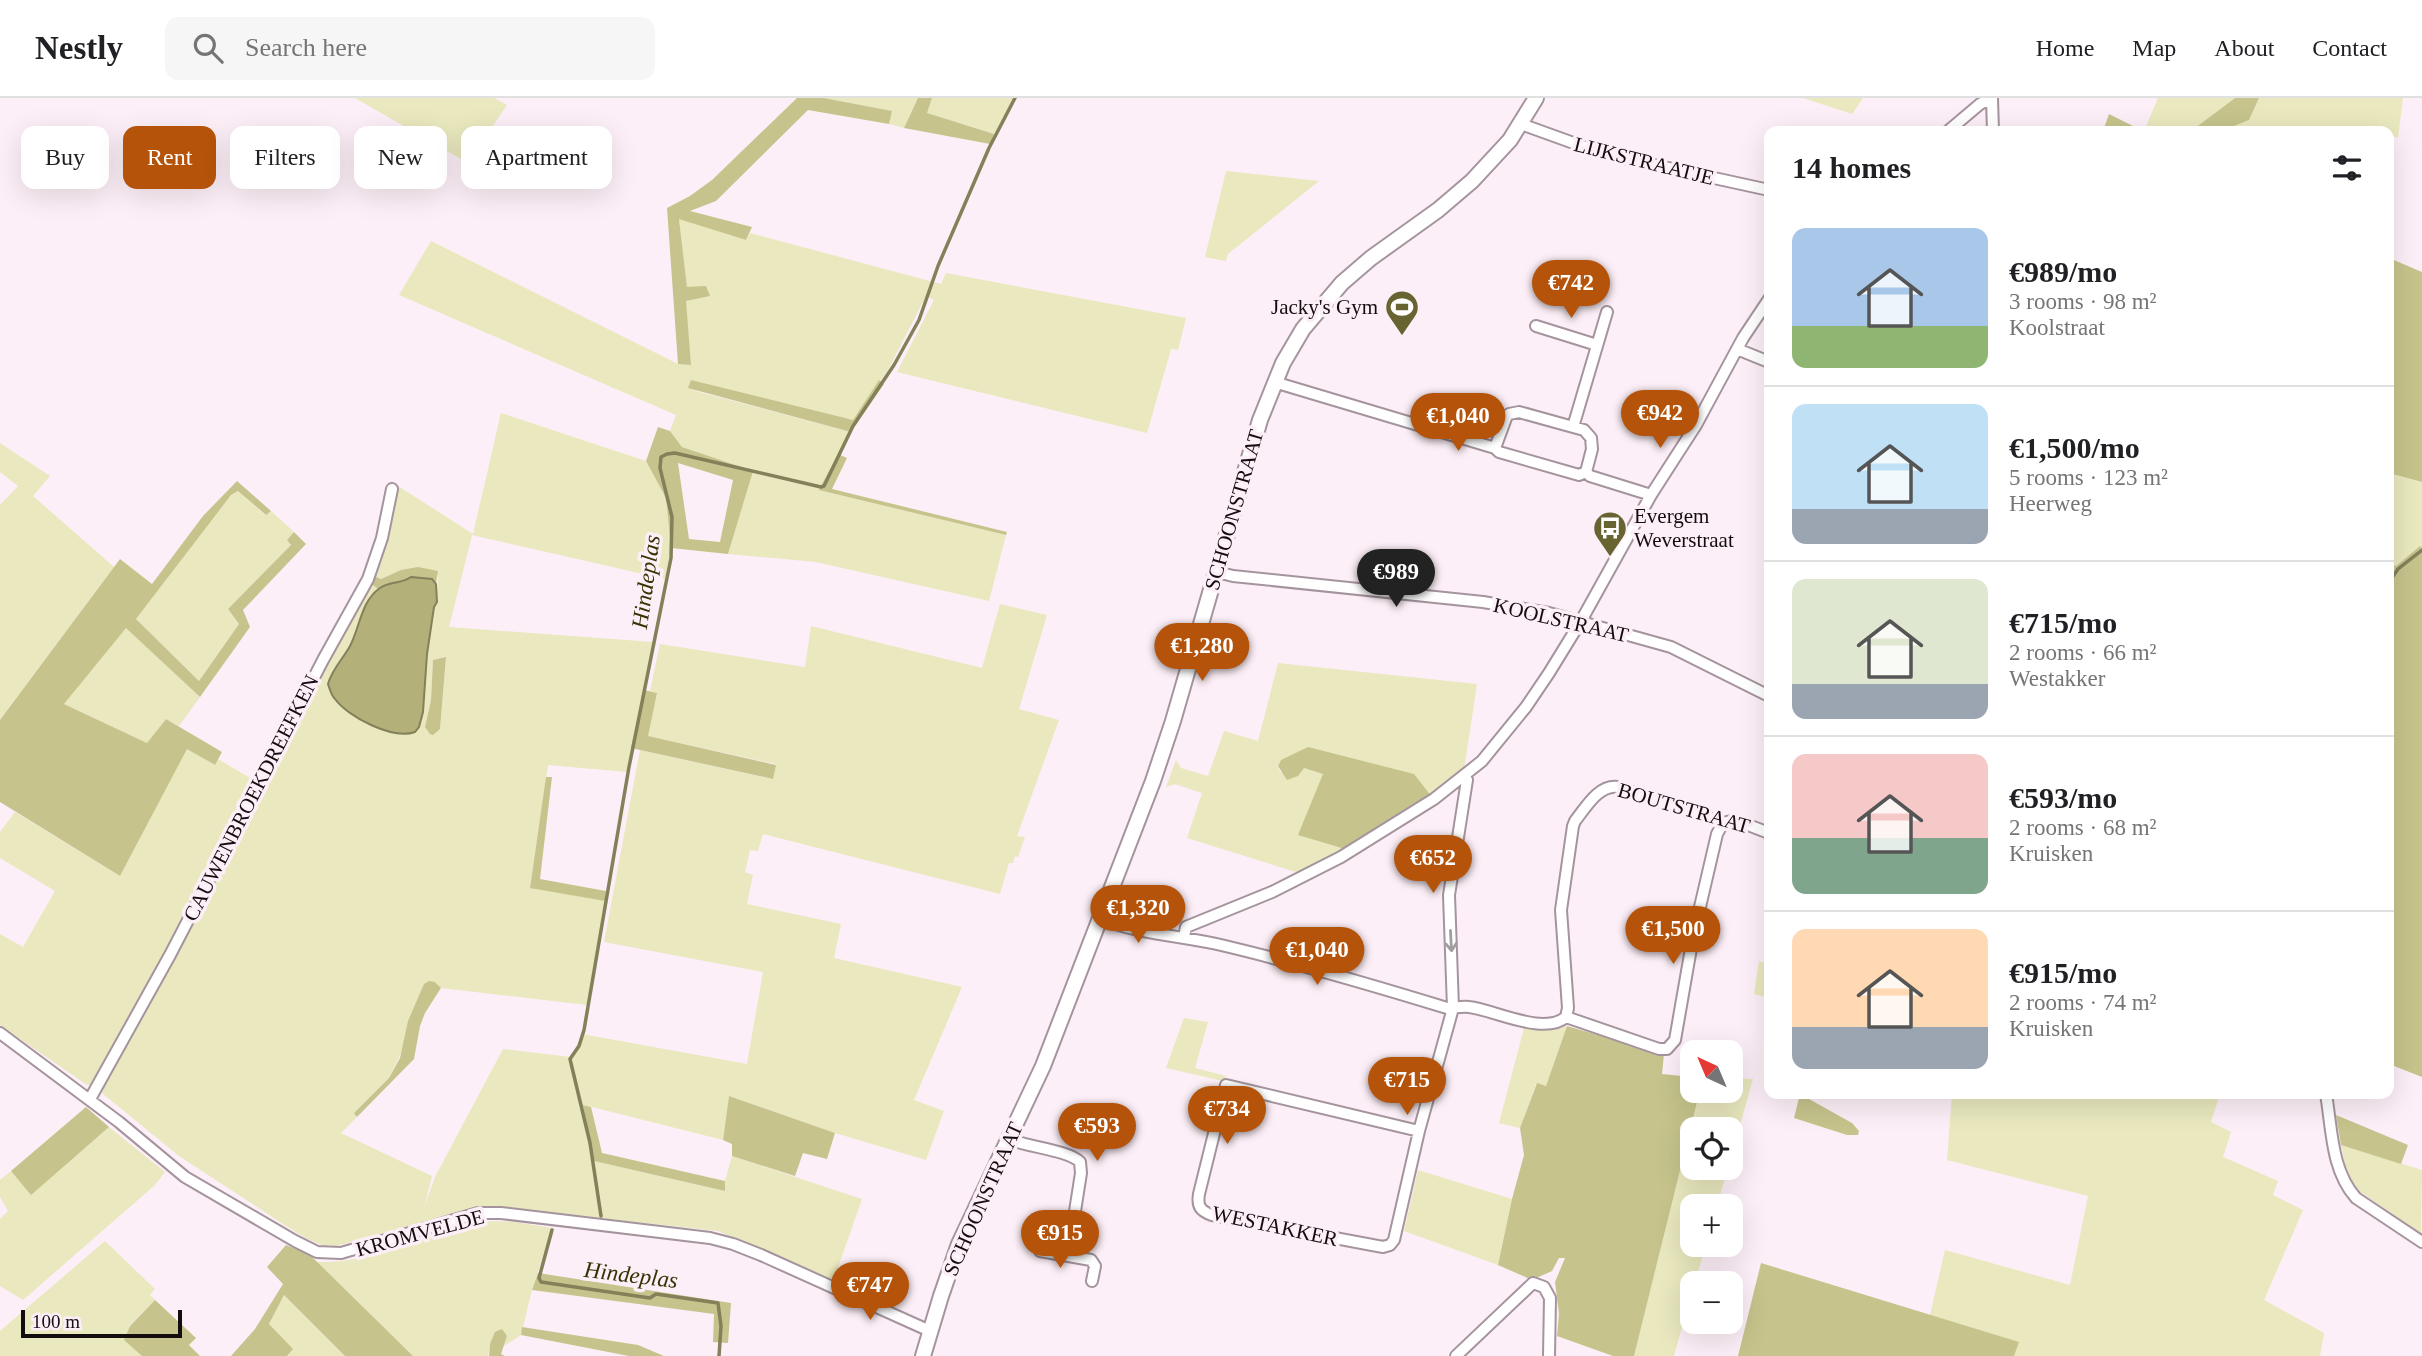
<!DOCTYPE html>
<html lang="en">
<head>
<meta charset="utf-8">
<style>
  :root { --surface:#fff; --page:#f6f6f6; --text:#202124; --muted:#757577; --line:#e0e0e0; --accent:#b45309 }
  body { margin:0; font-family:"Times New Roman",serif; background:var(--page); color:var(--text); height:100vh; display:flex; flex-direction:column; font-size:26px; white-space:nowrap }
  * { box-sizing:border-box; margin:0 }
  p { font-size:23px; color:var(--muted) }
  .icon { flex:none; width:38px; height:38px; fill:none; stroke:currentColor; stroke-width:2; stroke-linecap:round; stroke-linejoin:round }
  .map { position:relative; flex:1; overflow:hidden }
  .drawer { position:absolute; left:1764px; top:28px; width:630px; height:973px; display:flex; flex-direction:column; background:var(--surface); border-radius:14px; box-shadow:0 7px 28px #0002 }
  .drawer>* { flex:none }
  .banner { position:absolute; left:21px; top:28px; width:665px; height:63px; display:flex; gap:14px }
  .needle { width:46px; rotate:316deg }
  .controls { position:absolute; left:1680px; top:942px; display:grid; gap:14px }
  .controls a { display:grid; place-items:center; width:63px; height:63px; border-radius:14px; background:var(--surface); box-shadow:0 7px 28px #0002; font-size:35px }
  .scale { position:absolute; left:21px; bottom:18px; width:161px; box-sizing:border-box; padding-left:7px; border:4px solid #130d10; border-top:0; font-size:19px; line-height:24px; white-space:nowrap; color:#130d10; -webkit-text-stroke:5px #fdeff7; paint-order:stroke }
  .price { position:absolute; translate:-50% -60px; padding:0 16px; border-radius:24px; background:var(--accent); color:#fff; font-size:23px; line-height:46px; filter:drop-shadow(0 2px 4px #0008) }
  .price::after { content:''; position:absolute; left:50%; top:42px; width:21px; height:16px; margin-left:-10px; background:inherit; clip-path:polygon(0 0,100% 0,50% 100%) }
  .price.on { background:#222; color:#fff }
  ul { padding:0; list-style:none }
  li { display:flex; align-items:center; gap:21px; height:175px; padding:0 28px }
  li+li { border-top:2px solid var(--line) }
  li span { display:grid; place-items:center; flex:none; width:196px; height:140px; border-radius:14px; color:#555 }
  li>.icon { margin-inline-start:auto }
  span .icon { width:84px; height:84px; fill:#fffc; stroke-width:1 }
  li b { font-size:30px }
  h2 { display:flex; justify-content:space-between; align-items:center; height:84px; padding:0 28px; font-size:30px }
  .pill { padding:0 24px; border-radius:14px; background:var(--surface); box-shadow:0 7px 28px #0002; font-size:24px; line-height:63px }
  .pill.on { background:var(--accent); color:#fff }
  header { display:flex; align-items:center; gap:42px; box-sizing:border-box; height:98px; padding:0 35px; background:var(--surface); border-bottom:2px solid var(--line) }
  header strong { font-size:33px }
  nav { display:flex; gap:38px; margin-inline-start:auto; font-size:24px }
  .search { width:490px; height:63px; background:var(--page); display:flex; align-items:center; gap:18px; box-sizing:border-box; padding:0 24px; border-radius:14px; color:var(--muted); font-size:26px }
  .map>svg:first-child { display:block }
  .green { fill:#e9e8be; fill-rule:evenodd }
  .forest { fill:#c6c48c; fill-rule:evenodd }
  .water { fill:#b3b179; stroke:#83805a; stroke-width:2 }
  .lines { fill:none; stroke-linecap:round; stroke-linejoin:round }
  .stream { stroke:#83805a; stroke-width:3.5 }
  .minor-casing { stroke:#a5949d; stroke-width:14 }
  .tertiary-casing { stroke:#a5949d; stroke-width:18 }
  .minor { stroke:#fff; stroke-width:10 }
  .tertiary { stroke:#fff; stroke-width:14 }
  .oneway { stroke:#a19e9f }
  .labels { text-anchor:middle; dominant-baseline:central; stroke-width:7; stroke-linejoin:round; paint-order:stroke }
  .street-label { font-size:21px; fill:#130d10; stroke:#fdeff7 }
  .poi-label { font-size:21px; fill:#130d10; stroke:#fdeff7; text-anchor:end }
  .water-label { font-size:23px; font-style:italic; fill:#363305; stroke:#fdeff7 }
</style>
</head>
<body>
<header>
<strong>Nestly</strong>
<div class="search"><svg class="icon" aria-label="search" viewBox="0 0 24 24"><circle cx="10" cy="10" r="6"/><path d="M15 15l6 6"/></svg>Search here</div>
<nav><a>Home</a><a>Map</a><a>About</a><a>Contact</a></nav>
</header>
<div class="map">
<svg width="2422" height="1258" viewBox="0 0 2422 1258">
  <rect width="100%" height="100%" fill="#fdeff7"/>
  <path class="green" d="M355,0H494L507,7L468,65Z
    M824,0H918L904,30L889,26L891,13Z
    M932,0H1013L994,36L926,15Z
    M1803,0H1863L1852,16Z
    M2158,0H2235L2191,33H2144Z
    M2259,0H2403L2398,40L2389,37V33C2371,33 2349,24 2333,33H2222L2249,22Z
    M1226,73L1310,82L1319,83L1228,156L1226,163L1205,159Z
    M679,120L746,142L750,135L941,186L946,175L1186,220L1178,252L1171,251L1147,335L897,274L934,202L926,198L888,272L853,322L688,291L851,334L820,392L1006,437L989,503L816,464L728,456L752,373L682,349L670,333L676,317L399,197L431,143L678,266L691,267L685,203L709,198L687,190Z
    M501,315L646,363L666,400L671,450L665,481L472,437L449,529L653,544L627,674L548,667L530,789L605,803L587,907L441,890L435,884L389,980L354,1015L357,1019L341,1035L432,1078L424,1110L435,1079L503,951L571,959L582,936L747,966L763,874L604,844L640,652L772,681L776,666L647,638L657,595L650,593L660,546L805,569L811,528L982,570L1000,506L1047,517L1019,611L1059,622L1017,738L1025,739L1018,759L1015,758L1013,765H1009L1000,796L763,736L758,753L750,752L745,774L753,777L747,806L841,826L834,860L962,889L914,1002L944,1013L926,1062L835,1035L729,998L723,1042L584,1007L594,1063L725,1093V1083L732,1058L862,1101L833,1184L718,1133L505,1110L470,1111L336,1148L322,1147L307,1141L283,1126L179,1058L102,995L103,989L370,485L378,491L364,511L350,548L328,586C334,603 350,619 368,625C382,630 404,628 419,629L423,614L427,557L434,509L437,504L438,473L401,472L381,481L374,478L387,437L398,388L473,436ZM446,559L440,631L425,629L431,602L433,562Z
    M0,345L50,378L33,398L114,469L0,622V407L18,388L0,374Z
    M2389,375L2422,384V450L2419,449L2396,468L2389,466Z
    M238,393L265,417L271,413L294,434L287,442L291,447L228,511L239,526L199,583L136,521L208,426L231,397Z
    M126,529L200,599L179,628L166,621L147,645L64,606Z
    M1278,565L1477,586L1464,672L1432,699L1281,662L1278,668L1280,674L1304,670L1323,676L1345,751L1299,775L1187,740L1202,695L1175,686L1166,689L1176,662L1181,670L1208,678L1224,633L1258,643Z
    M187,650L214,667L218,661L255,683L94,987H87L0,927V836L23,849L55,793L0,760V734L15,714L120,778Z
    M1759,863L1769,866V900L1754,896Z
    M1184,920L1208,924L1195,970L1226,978L1223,985L1219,982L1166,970Z
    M1567,928L1546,988L1536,986L1520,1030L1499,1025L1524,930L1557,931Z
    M1731,980L1753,981L1731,1059V1031H1692V1069H1728L1717,1108H1692V1146H1706L1695,1185H1692V1193L1674,1258H1634L1700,992H1731Z
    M1952,996H2220L2211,1024L2231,1034L2223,1059L2278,1083L2273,1097L2303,1112L2264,1202L2324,1235L2320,1258H2014L2018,1244L1930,1217L1945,1152L2070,1187L2088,1098L1947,1062Z
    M109,1029L165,1074L155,1087L23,1202L0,1188V1121L8,1113L0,1099V1082L11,1073L31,1096Z
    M2341,1047L2422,1072L2421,1135L2362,1095C2348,1081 2345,1067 2341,1047Z
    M1418,1072L1512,1101L1498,1167L1404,1133Z
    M491,1123L515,1124L552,1130L532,1192L521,1237L504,1248L507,1238L490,1246L488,1258H413L316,1164C377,1166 432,1132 491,1123Z
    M105,1143L155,1191L150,1197L155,1202L130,1227L125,1242L142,1258H0V1233Z
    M284,1197L345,1258H287L292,1251L269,1226Z"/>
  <path class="forest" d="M797,0H824L892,13L889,26L808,12L716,103L690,113L752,129L746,142L679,121L687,189L706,188L710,198L686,203L691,267L678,266L667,110L690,98L712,82Z
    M918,0H932L927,15L994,36L990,46L904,30Z
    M2235,0H2259L2249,22L2222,33H2191Z
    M2109,16L2143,33H2103Z
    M2389,160L2422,174V384L2389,375Z
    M691,282L853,322L879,282L884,286L851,334L688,290Z
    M658,329L670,333L682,349L753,373L728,456L671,450L666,400L646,363ZM678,365L733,382L720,444L689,441Z
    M838,356L847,360L832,391L1007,434L1006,437L819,392Z
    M237,383L271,413L266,417L238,393L231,397L136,521L199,583L239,526L228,511L291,447L287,442L294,434L306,446L243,512L250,529L200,599L126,530L64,606L147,645L166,621L222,654L215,667L187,651L120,778L0,704V622L120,461L152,486L203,418Z
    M2420,448L2422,450V979L2389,966V466L2396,468Z
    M418,469L438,473L436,486L432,481L411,479C402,486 389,486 378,491L370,485L374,478L381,481L401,472Z
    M446,559L440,631L433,637L430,636L425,629L431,602L433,562Z
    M644,592L657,595L648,638L776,667L773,681L631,650Z
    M1308,649L1414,676L1432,699L1345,751L1298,737L1323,676L1304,670L1298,678L1287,682L1278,668L1281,662Z
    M546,679H552L540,781L606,793L605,803L530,790Z
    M429,883L435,884L441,890L425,915L420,928L414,961L357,1019L354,1015L389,980L400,960L408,923L424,886Z
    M1567,928L1664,956L1662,976L1692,979V992H1700L1634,1258H1613L1557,1238L1559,1216L1555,1184L1565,1160H1559L1552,1173L1532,1182L1498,1167L1512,1101L1524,1057L1520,1030L1537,985L1546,988Z
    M1800,996L1852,1025L1859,1033L1858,1037H1847L1794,1020Z
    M729,998L835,1035L827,1061L803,1055L795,1078L732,1058V1046L723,1042Z
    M583,1007L591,1009L602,1055L725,1083V1093L594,1063Z
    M86,1009L109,1029L31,1097L11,1073Z
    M2336,1017L2408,1047L2401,1066L2341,1047Z
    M286,1147L309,1156L413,1258H345L284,1197L269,1226L293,1251L287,1258H231L255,1231L283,1186L267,1169Z
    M1761,1165L2019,1244L2014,1258H1738Z
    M538,1175L731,1205L728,1245L713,1244L714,1216L532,1192Z
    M155,1202L196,1240L189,1247L200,1258H142L124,1242L130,1228Z
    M522,1229L638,1247L664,1258H629L521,1237Z
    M502,1231L507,1238L501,1256L505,1258H489L490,1246L495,1234Z"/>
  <path class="water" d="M411,479L432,481L436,486L437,504L434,509L427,556L423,614L419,629L415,634C393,642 348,619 335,601C331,597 330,592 328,586C332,571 343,561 350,548C360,529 361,503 380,490C390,483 402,486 411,479Z"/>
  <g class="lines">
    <path class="stream" d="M2389,484L2398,471L2422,452
      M601,1118L590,1045L570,961L579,948L584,932L629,669L671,460L672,419L660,370L661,359L667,356L675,355L821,389L824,388L853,328L894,267L919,222L938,168L989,50L1015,0
      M552,1132L539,1180L541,1184L650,1200L656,1196L718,1205L721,1228L719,1258"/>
    <g class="minor-casing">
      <path id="minor" d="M1992,1L1993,33
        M1521,26L1604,56L1769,92
        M1948,33L1980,6L1992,0
        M1536,228L1597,247
        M1737,251L1769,264
        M1274,284L1495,350L1499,354L1579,377L1586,374L1590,378L1651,397
        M1573,329L1607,214
        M1495,350L1506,320L1509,316L1519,314L1584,332L1591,340L1592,351L1586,374
        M1217,474L1233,478L1483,504L1549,515L1671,549L1769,598
        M1101,821C1139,836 1182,838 1221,847C1297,865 1372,887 1447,910C1454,910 1462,908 1469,909C1495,912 1544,938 1566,919L1568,910L1561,812L1573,728L1575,723C1586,709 1599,686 1618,689L1723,725L1735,722L1769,735
        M1184,839L1186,829L1272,794L1341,759L1434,701L1482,663L1526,609L1549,575L1581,523L1651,397L1696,327L1743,240L1769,201
        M1566,919L1659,951H1667L1675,942L1693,839L1717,736L1723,725
        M0,935L119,1024L185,1079L295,1143L317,1154L341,1155L478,1115H501L710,1140L733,1146L761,1157L930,1233
        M2326,996C2332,1031 2331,1072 2356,1100L2422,1144
        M90,1001L170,857L323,562L368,481L382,440L392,391
        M1419,1033L1226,987L1199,1096C1197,1108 1200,1113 1212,1117L1383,1149L1390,1147L1394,1142L1419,1033L1453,910L1449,797L1467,682L1465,679
        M1009,1041C1027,1049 1068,1052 1080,1064L1081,1075L1068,1158
        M1040,1153L1091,1162L1095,1168L1092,1183
        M1456,1258L1533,1185L1544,1189L1550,1200L1549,1258"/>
    </g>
    <g class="tertiary-casing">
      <path id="tertiary" d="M923,1258L941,1198L959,1146L1043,968L1153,683L1173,623L1260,322L1283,265L1303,231L1342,185L1371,160L1438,112L1472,83L1510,42L1536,0"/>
    </g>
    <use href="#minor" class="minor"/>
    <use href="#tertiary" class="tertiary"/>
  </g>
  <defs><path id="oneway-shaft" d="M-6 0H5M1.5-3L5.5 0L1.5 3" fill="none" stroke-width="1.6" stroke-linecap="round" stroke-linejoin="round" transform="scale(1.75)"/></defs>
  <use class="oneway" href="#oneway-shaft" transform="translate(1451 843) rotate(87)"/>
  <defs>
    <g id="stadium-pin" transform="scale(1.75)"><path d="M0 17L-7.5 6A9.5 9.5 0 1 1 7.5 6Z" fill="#676431" stroke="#fdeff7"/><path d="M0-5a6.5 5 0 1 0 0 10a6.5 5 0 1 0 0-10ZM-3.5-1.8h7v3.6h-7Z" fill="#fff"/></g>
    <g id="bus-pin" transform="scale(1.75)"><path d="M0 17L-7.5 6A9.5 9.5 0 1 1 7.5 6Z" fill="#676431" stroke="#fdeff7"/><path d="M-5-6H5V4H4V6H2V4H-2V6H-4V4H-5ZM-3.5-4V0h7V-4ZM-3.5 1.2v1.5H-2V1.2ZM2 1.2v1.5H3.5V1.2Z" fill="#fff"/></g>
  </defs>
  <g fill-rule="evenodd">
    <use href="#stadium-pin" x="1402" y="209"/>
    <use href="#bus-pin" x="1610" y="430"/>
  </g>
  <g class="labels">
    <g class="street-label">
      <text transform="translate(1644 63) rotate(14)">LIJKSTRAATJE</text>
      <text transform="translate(1234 412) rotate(-74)">SCHOONSTRAAT</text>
      <text transform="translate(1561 522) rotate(13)">KOOLSTRAAT</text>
      <text transform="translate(251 700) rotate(-63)">CAUWENBROEKDREEFKEN</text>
      <text transform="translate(1684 710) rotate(16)">BOUTSTRAAT</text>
      <text transform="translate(983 1101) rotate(-66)">SCHOONSTRAAT</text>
      <text transform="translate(1275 1128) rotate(12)">WESTAKKER</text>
      <text transform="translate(420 1135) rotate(-15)">KROMVELDE</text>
    </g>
    <g class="poi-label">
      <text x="1378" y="209">Jacky's Gym</text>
      <text x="1634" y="418" text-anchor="start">Evergem<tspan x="1634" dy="24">Weverstraat</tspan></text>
    </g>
    <g class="water-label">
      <text transform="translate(646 484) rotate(-82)">Hindeplas</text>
      <text transform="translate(631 1177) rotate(7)">Hindeplas</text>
    </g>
  </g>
</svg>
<div class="controls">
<a><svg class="needle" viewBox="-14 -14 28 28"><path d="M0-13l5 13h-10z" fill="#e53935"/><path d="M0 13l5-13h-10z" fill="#757577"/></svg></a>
<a><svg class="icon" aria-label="locate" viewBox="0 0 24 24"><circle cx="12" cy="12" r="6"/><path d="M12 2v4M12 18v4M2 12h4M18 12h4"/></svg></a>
<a>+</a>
<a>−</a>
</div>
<div class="scale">100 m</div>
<b class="price" style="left:1571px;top:222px">€742</b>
<b class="price" style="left:1660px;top:352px">€942</b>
<b class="price" style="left:1458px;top:355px">€1,040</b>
<b class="price on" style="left:1396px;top:511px">€989</b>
<b class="price" style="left:1202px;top:585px">€1,280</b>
<b class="price" style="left:1433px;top:797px">€652</b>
<b class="price" style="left:1138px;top:847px">€1,320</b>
<b class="price" style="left:1673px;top:868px">€1,500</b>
<b class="price" style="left:1317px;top:889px">€1,040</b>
<b class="price" style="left:1407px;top:1019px">€715</b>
<b class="price" style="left:1227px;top:1048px">€734</b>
<b class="price" style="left:1097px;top:1065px">€593</b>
<b class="price" style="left:1060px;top:1172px">€915</b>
<b class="price" style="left:870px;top:1224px">€747</b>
<div class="banner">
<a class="pill">Buy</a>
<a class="pill on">Rent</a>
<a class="pill">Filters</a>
<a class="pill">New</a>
<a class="pill">Apartment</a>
</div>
<section class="drawer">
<h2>14 homes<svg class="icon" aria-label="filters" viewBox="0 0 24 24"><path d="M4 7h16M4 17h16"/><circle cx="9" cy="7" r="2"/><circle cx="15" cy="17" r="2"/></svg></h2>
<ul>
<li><span style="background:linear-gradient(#a9c7e8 70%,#8fb573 0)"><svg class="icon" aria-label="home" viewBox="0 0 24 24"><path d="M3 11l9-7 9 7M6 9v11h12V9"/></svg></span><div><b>€989/mo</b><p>3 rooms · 98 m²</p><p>Koolstraat</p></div></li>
<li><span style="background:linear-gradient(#bfe0f5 75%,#9aa5b1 0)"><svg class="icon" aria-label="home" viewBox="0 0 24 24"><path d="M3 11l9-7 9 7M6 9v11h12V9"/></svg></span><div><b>€1,500/mo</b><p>5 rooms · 123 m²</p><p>Heerweg</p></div></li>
<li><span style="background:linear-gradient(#dfe7d0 75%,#9aa5b1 0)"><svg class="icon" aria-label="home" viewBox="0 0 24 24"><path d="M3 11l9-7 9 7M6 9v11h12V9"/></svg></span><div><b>€715/mo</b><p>2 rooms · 66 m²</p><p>Westakker</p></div></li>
<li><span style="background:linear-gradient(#f6c9c9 60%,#7fa58c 0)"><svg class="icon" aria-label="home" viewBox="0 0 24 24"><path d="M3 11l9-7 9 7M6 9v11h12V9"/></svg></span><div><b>€593/mo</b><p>2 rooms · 68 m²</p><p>Kruisken</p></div></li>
<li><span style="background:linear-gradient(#ffd9b3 70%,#9aa5b1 0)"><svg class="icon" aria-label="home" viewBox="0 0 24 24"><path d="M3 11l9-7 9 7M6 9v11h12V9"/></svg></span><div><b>€915/mo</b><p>2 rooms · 74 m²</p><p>Kruisken</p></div></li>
</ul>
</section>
</div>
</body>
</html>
